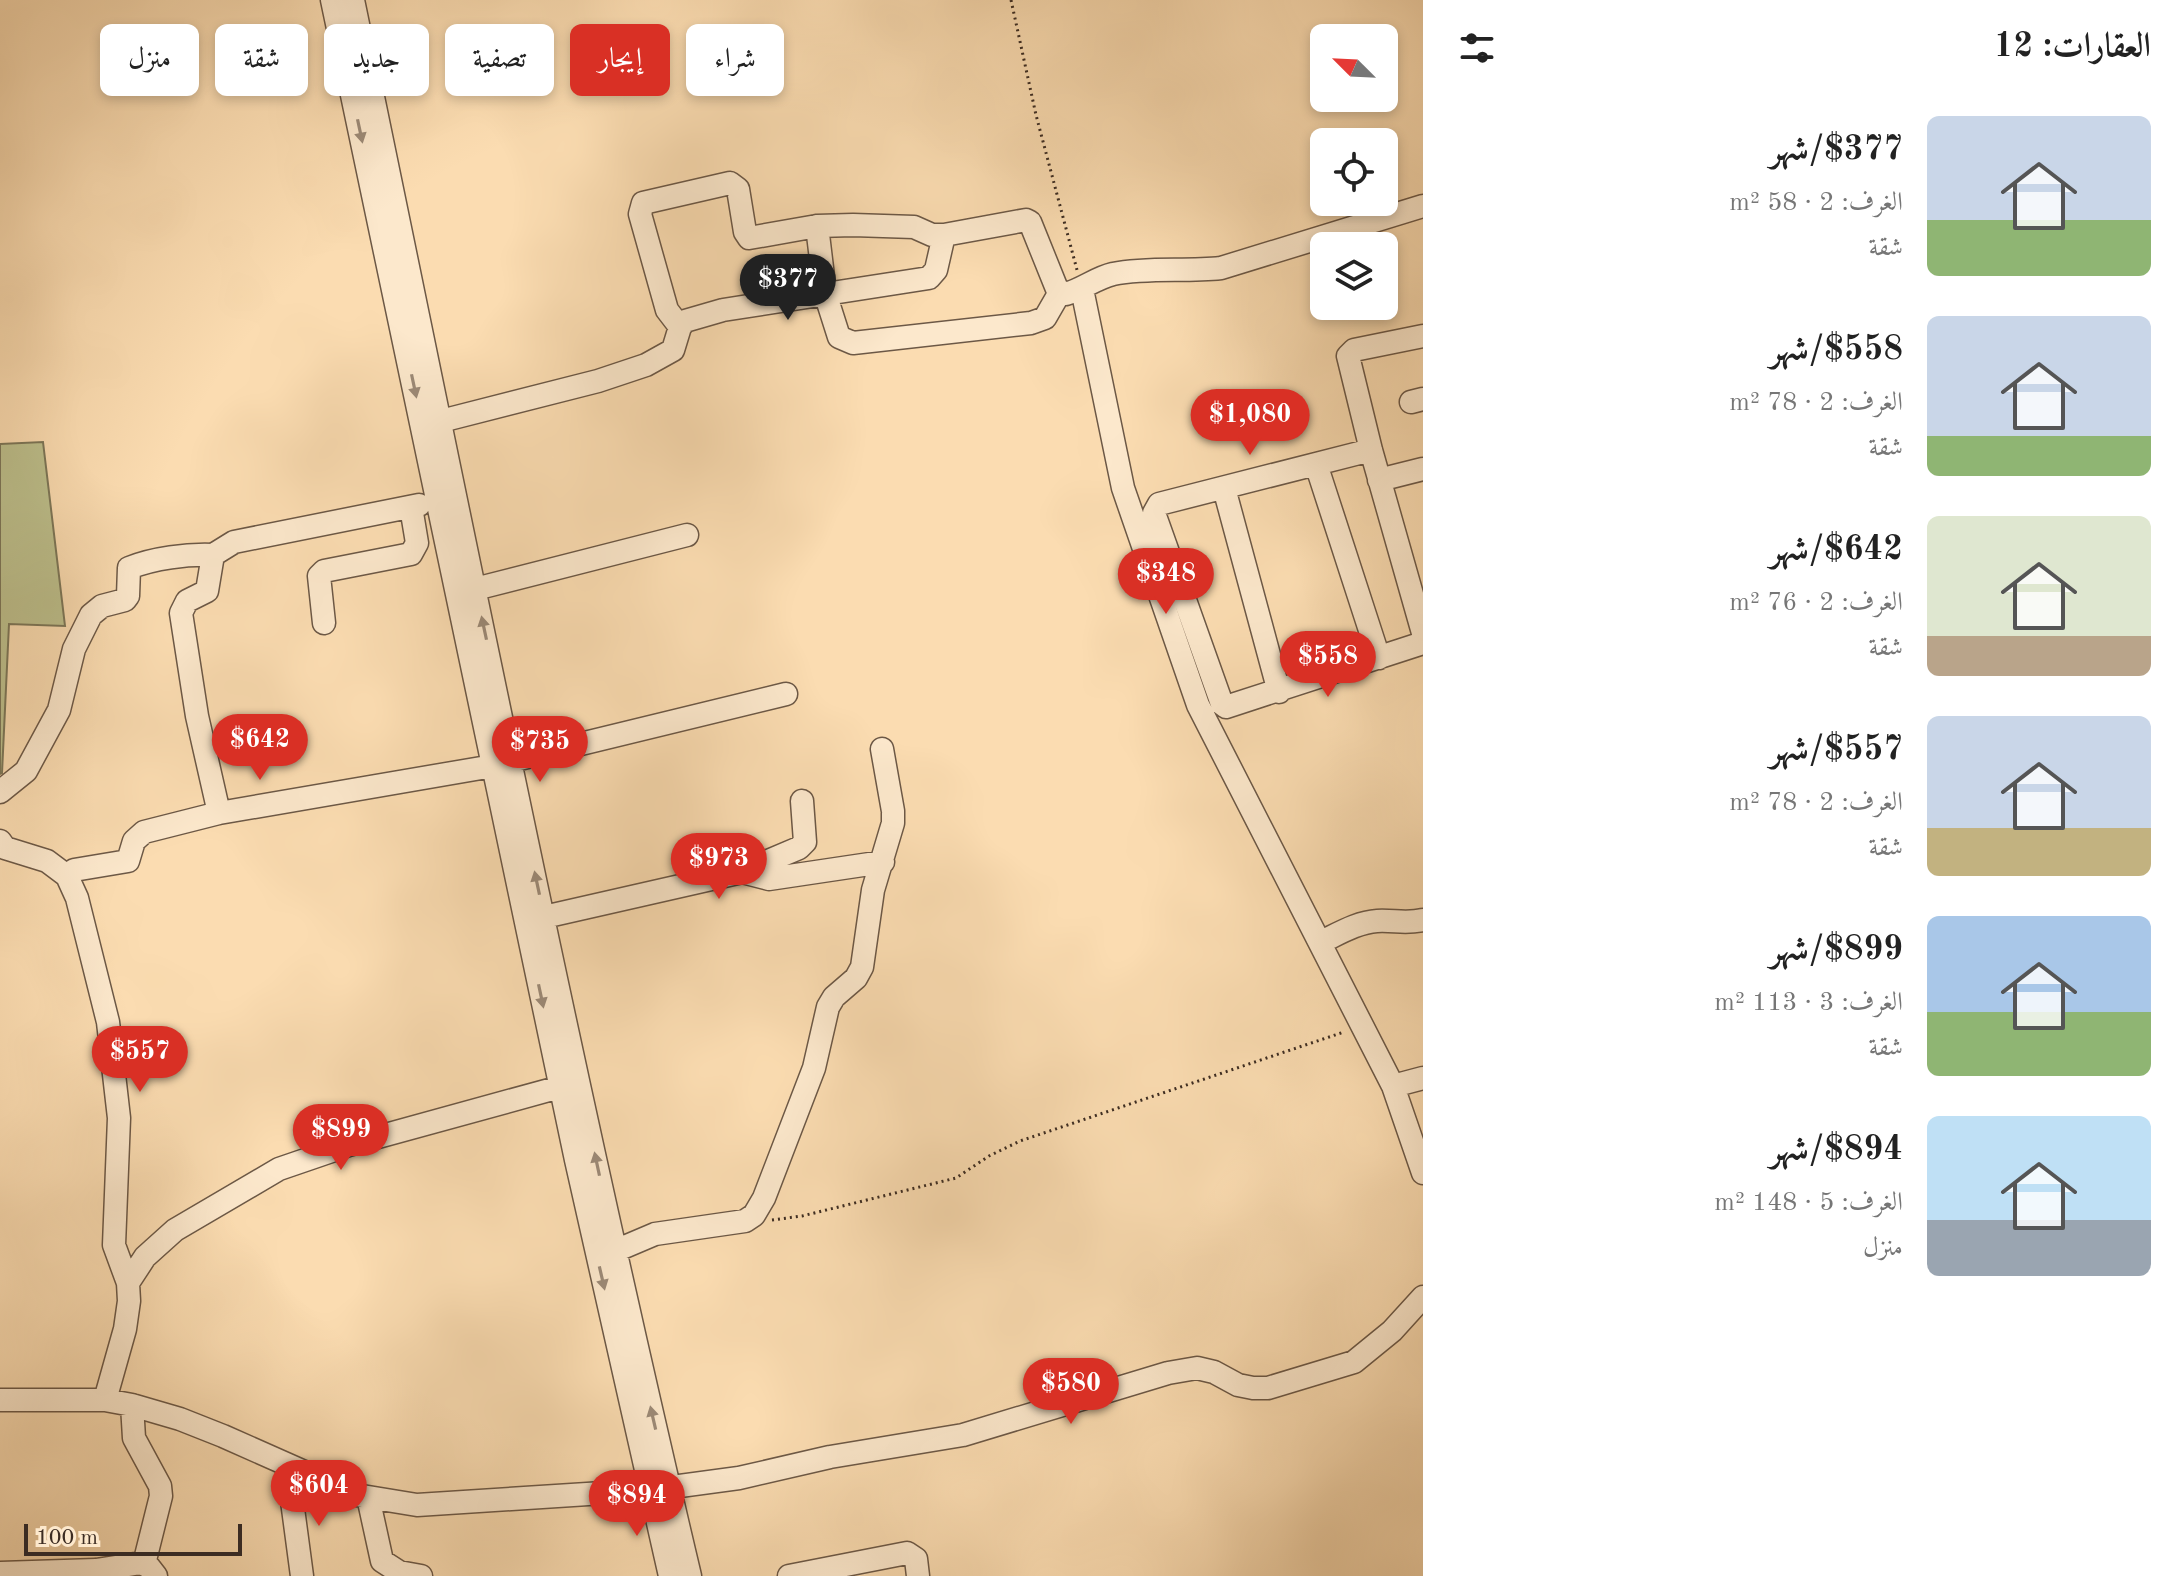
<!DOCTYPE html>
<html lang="ar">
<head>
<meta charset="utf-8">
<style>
  :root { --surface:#fff; --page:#f6f6f6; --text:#222; --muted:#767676; --accent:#d93025 }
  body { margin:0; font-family:"Old Standard TT",Amiri,serif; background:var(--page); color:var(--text); direction:rtl; height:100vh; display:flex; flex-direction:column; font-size:30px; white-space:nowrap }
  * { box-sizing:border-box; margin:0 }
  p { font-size:26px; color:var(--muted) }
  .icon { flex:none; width:44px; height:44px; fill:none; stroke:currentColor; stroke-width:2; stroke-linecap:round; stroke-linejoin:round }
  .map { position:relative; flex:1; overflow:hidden; direction:ltr }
  .sheet { display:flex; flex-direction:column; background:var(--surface); width:760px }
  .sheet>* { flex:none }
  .banner { position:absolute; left:24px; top:24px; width:760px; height:72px; direction:rtl; display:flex; gap:16px }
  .needle { width:52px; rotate:294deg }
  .tools { position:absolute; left:1310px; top:24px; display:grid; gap:16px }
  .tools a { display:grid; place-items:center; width:88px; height:88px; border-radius:12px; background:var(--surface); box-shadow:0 4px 12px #0003; font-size:40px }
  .scale { position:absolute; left:24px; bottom:20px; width:218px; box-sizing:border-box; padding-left:8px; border:4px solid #3c2c22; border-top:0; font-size:22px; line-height:28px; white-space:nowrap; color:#3c2c22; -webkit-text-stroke:6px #fce8cc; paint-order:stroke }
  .price { position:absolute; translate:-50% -68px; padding:0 18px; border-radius:28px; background:var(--accent); color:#fff; font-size:26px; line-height:52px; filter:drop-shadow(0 2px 4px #0008) }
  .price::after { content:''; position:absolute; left:50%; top:48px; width:24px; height:18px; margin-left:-12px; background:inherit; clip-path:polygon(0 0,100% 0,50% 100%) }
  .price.active { background:#222; color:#fff }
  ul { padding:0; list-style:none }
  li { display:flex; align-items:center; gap:24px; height:200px; padding:0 32px }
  li span { display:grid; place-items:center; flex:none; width:224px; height:160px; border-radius:12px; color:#555 }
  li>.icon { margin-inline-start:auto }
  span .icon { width:96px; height:96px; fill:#fffc; stroke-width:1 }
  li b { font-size:34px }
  h2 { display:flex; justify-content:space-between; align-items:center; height:96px; padding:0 32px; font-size:34px }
  .chip { padding:0 28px; border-radius:12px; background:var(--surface); box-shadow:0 4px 12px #0003; font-size:28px; line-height:72px }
  .chip.active { background:var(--accent); color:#fff }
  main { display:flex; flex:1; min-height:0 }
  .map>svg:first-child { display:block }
  .green { fill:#bdc08d; stroke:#7c7658; stroke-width:2 }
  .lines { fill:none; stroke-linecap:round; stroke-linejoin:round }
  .minor-casing { stroke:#6c5846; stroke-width:25 }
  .path { stroke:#3c2c22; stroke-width:3; stroke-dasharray:2 4; stroke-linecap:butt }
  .minor { stroke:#fce8cc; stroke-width:22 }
  .oneway { fill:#9c8a77 }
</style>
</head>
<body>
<main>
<section class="sheet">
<h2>العقارات: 12<svg class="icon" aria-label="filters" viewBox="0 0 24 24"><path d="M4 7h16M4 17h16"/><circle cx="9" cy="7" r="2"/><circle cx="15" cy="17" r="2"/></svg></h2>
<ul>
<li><span style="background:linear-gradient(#c9d6e8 65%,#8fb573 0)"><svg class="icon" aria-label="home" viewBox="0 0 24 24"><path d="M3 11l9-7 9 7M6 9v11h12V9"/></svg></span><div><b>$377/شهر</b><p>الغرف: 2 · 58 m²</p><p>شقة</p></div></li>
<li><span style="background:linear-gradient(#c9d6e8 75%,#8fb573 0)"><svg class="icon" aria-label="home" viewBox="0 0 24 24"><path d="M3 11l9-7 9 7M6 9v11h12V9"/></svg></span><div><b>$558/شهر</b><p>الغرف: 2 · 78 m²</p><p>شقة</p></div></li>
<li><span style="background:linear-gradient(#dfe7d0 75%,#b9a48a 0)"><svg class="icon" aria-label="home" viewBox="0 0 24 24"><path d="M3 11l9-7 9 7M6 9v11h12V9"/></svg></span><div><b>$642/شهر</b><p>الغرف: 2 · 76 m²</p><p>شقة</p></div></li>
<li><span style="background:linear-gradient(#c9d6e8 70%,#c2b280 0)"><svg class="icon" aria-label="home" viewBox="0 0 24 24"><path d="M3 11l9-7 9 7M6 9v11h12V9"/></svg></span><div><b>$557/شهر</b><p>الغرف: 2 · 78 m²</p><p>شقة</p></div></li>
<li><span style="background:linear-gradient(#a9c7e8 60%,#8fb573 0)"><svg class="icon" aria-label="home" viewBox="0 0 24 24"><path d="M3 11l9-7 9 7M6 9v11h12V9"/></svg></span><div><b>$899/شهر</b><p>الغرف: 3 · 113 m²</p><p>شقة</p></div></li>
<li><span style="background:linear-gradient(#bfe0f5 65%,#9aa5b1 0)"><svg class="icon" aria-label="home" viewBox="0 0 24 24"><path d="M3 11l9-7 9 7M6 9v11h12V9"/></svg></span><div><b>$894/شهر</b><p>الغرف: 5 · 148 m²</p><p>منزل</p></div></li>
</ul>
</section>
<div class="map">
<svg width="1423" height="1576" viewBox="0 0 1423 1576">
  <rect width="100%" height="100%" fill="#fbdcb1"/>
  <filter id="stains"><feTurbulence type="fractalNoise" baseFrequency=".0025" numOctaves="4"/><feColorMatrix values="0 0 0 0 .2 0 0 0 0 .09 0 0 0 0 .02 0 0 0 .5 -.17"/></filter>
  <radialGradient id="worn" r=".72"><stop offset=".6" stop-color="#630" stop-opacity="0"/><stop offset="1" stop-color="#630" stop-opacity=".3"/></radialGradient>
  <path class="green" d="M43,442L65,626L9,624L2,773L0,774V444Z"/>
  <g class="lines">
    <g class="minor-casing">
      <path id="minor" d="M332,0L576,1160L670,1576
        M353,0C462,526 566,1053 690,1576
        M817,226L825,293L839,337L853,343L1031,323L1045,318L1060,292
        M1082,289L1123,488L1198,705L1393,1086L1423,1173
        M680,327L667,310L640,214L643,203L730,183L738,189L745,232L749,238L817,226L853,225L914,227L932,235H944
        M1423,336L1354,350L1348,356L1371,450L1423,633
        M1411,402L1423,399
        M441,421L598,381L646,365L673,350L680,327L685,321L723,310L929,278L936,270L944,235L1026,220L1030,222L1057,289L1066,294C1083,289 1096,278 1113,274C1149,267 1185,272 1221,268L1423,206
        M1371,450L1159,504L1154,513L1222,704L1226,707L1423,643
        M1316,464L1379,658
        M1379,480L1423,469
        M1224,488L1279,692
        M475,589L687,535
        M324,623L319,576L324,571L411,554L417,543L411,507
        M511,761L786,694
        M0,792L26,771L59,710L74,649L91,615L102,606L125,600L128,596L129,568C154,558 187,554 213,555
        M219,813L197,716L181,613L187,601L207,591L213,555L234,542L419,505
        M0,841L5,848L47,861L67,876L77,898L108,1022L119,1118L114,1245L128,1283L129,1301L125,1329L105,1400
        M742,872L769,879L883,862
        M67,876L74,870L128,861L134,841L144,832L219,813L493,766
        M544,917L742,872L799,848L805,842L802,801
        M1321,942C1338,934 1358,922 1377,921C1393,920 1407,924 1423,920
        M1393,1086L1423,1078
        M615,1251L655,1234L745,1221L754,1215L764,1198L814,1068L828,1007L834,997L856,978L862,967L873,890L893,823V811L882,749
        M128,1283L145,1257L175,1230L279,1169L349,1145L560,1087
        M0,1400H105L132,1405L180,1419L223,1436L356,1495L417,1505L650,1490L739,1478L830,1457L963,1435L1168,1373L1197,1368L1214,1372L1238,1385L1253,1388H1268L1354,1362L1392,1331L1423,1297
        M132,1405L134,1438L160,1486L161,1496L144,1564
        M368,1497L382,1561L399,1572L421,1576
        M0,1573L96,1570L141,1563L149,1567L156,1576
        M302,1576L292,1501L295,1488L304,1473
        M789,1576L907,1553L916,1559L918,1576"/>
    </g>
    <path class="path" d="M1011,0L1036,115L1077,270
      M772,1220L802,1216L956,1178L989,1156L1020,1141L1344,1032"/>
    <use href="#minor" class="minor"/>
  </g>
  <defs><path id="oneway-solid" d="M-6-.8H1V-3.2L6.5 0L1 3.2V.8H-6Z" transform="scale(2)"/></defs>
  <g class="oneway">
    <use href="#oneway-solid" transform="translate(360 131) rotate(78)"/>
    <use href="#oneway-solid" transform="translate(414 386) rotate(78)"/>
    <use href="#oneway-solid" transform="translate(484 628) rotate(-102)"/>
    <use href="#oneway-solid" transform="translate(537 883) rotate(-102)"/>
    <use href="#oneway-solid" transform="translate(541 996) rotate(78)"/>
    <use href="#oneway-solid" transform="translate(597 1164) rotate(-102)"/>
    <use href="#oneway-solid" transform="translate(602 1278) rotate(77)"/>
    <use href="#oneway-solid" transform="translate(653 1418) rotate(-103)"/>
  </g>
  <rect width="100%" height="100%" filter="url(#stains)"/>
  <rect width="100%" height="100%" fill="url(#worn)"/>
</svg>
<div class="tools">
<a><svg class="needle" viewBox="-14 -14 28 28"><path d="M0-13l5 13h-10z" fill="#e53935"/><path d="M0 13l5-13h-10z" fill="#767676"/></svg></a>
<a><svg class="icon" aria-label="locate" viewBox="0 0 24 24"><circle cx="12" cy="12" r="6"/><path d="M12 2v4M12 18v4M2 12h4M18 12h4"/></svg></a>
<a><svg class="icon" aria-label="layers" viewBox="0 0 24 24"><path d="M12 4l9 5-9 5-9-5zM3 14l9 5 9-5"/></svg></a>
</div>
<div class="scale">100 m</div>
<b class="price active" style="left:788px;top:322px">$377</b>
<b class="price" style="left:1250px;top:457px">$1,080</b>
<b class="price" style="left:1166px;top:616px">$348</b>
<b class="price" style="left:1328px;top:699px">$558</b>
<b class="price" style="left:260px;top:782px">$642</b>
<b class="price" style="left:540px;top:784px">$735</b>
<b class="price" style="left:719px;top:901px">$973</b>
<b class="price" style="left:140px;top:1094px">$557</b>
<b class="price" style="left:341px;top:1172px">$899</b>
<b class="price" style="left:1071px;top:1426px">$580</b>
<b class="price" style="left:319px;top:1528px">$604</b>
<b class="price" style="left:637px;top:1538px">$894</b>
<div class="banner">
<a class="chip">شراء</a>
<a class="chip active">إيجار</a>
<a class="chip">تصفية</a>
<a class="chip">جديد</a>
<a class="chip">شقة</a>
<a class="chip">منزل</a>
</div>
</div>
</main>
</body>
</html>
